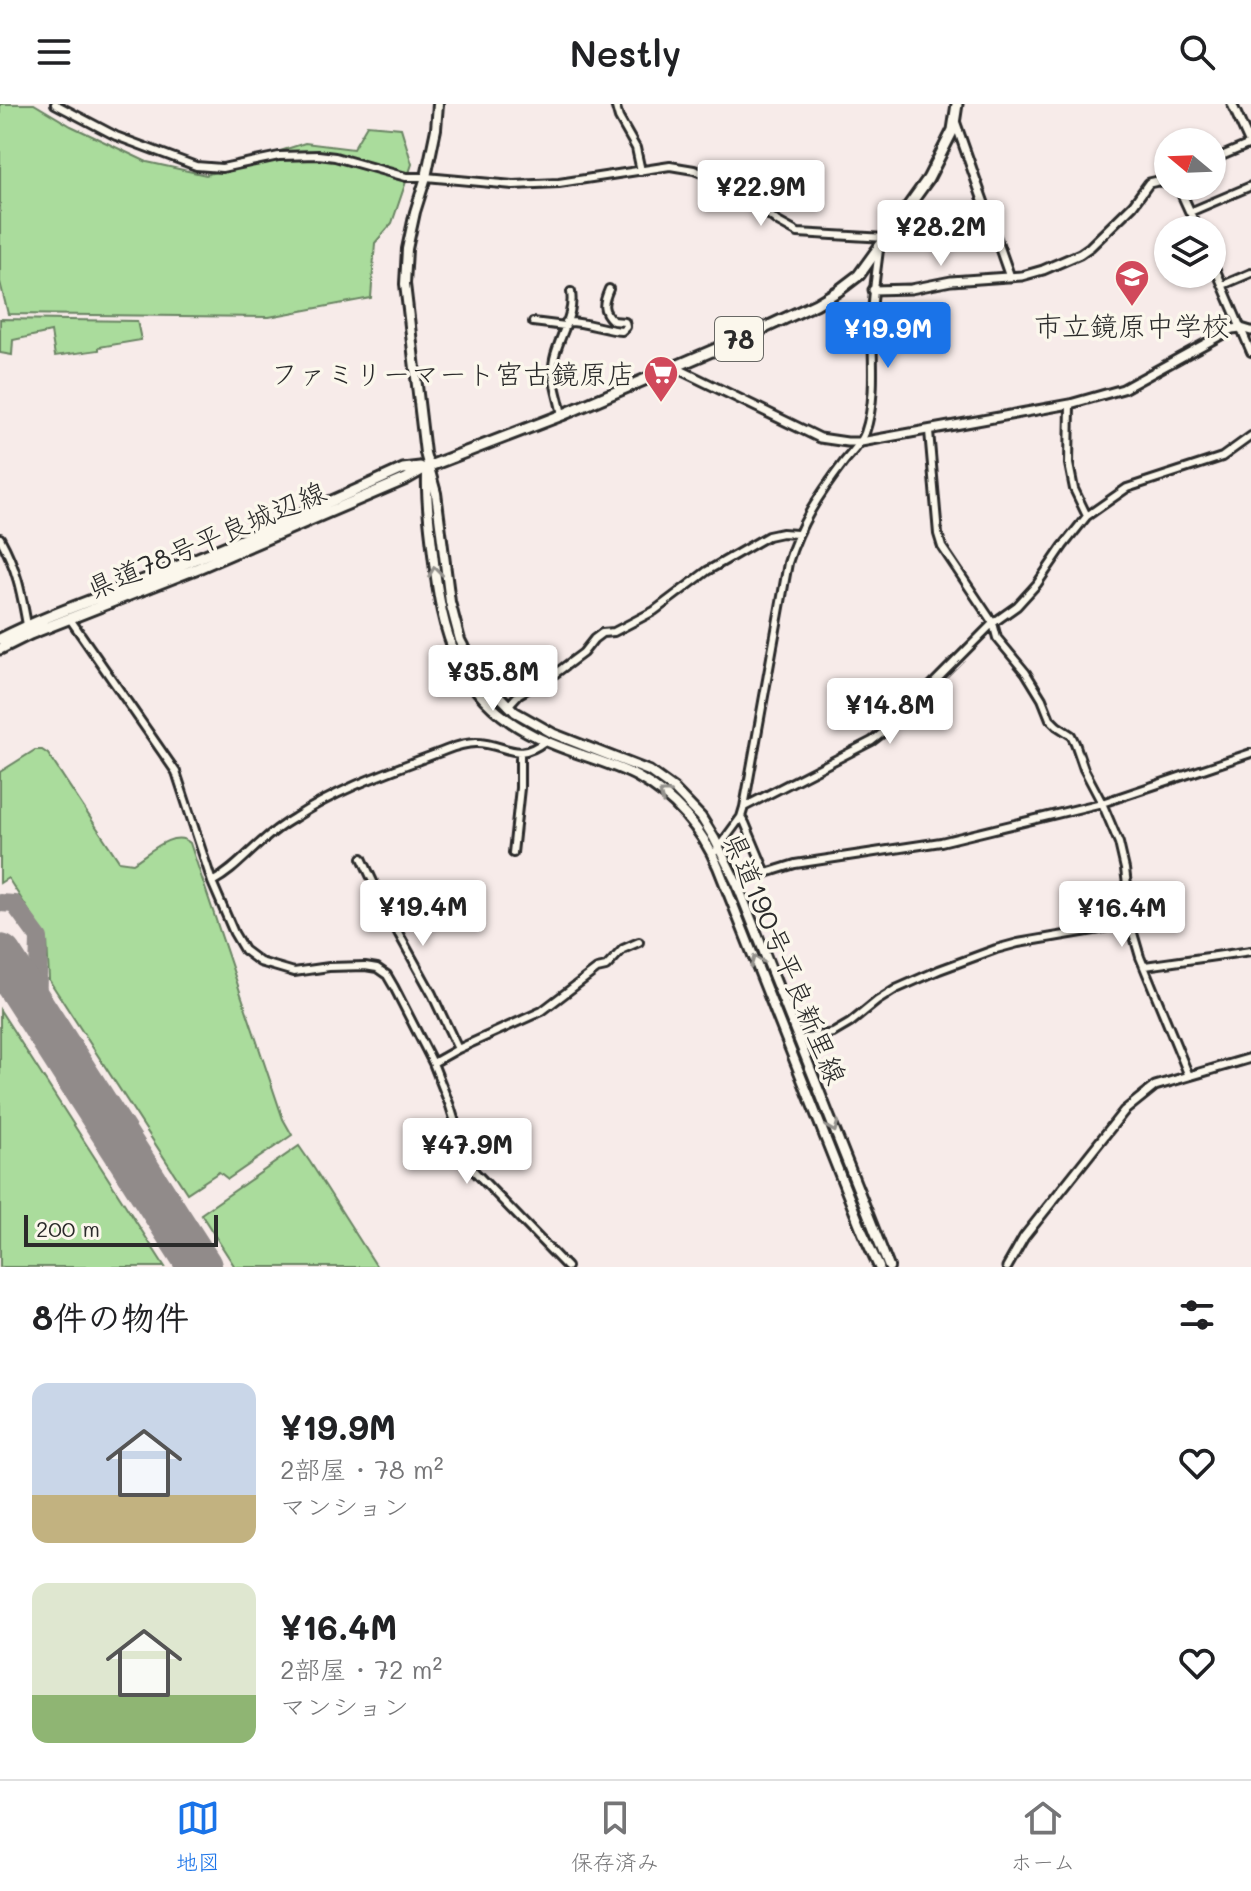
<!DOCTYPE html>
<html lang="ja">
<head>
<meta charset="utf-8">
<style>
  :root { --surface:#fff; --page:#f2f2f2; --text:#202124; --muted:#757577; --line:#e0e0e0; --accent:#1a73e8 }
  body { margin:0; font-family:Mali,"Klee One",sans-serif; background:var(--page); color:var(--text); height:100vh; display:flex; flex-direction:column; font-size:30px; white-space:nowrap }
  * { box-sizing:border-box; margin:0 }
  p { font-size:26px; color:var(--muted) }
  .icon { flex:none; width:44px; height:44px; fill:none; stroke:currentColor; stroke-width:2; stroke-linecap:round; stroke-linejoin:round }
  .map { position:relative; height:1163px; overflow:hidden }
  .sheet { display:flex; flex-direction:column; background:var(--surface); flex:1 }
  .sheet>* { flex:none }
  .needle { width:52px; rotate:289deg }
  .tools { position:absolute; left:1154px; top:24px; display:grid; gap:16px }
  .tools a { display:grid; place-items:center; width:72px; height:72px; border-radius:50%; background:var(--surface); box-shadow:0 2px 6px #0004; font-size:40px }
  .scale { position:absolute; left:24px; bottom:20px; width:194px; box-sizing:border-box; padding-left:8px; border:4px solid #2b2b2b; border-top:0; font-size:22px; line-height:28px; white-space:nowrap; color:#2b2b2b; -webkit-text-stroke:6px #fbf7ec; paint-order:stroke }
  .price { position:absolute; translate:-50% -68px; padding:0 18px; border-radius:8px; background:#fff; color:#222; font-size:26px; line-height:52px; filter:drop-shadow(0 2px 4px #0008) }
  .price::after { content:''; position:absolute; left:50%; top:48px; width:24px; height:18px; margin-left:-12px; background:inherit; clip-path:polygon(0 0,100% 0,50% 100%) }
  .price.active { background:var(--accent); color:#fff }
  ul { padding:0; list-style:none }
  li { display:flex; align-items:center; gap:24px; height:200px; padding:0 32px }
  li span { display:grid; place-items:center; flex:none; width:224px; height:160px; border-radius:16px; color:#555 }
  li>.icon { margin-inline-start:auto }
  span .icon { width:96px; height:96px; fill:#fffc; stroke-width:1 }
  li b { font-size:34px }
  h2 { display:flex; justify-content:space-between; align-items:center; height:96px; padding:0 32px; font-size:34px }
  header { display:flex; justify-content:space-between; align-items:center; height:104px; padding:0 32px; background:var(--surface); font-size:36px; font-weight:600 }
  .tabs { display:flex; justify-content:space-around; align-items:center; height:112px; border-top:2px solid var(--line); background:var(--surface); font-size:22px; color:var(--muted) }
  .tabs a { display:grid; justify-items:center; gap:4px }
  .tabs .active { color:var(--accent) }
  .map>svg:first-child { display:block }
  .green { fill:#aadc9c; stroke:#6a8464; stroke-width:2 }
  .lines { fill:none; stroke-linecap:round; stroke-linejoin:round }
  .taxiway { stroke:#918b8a; stroke-width:18 }
  .runway { stroke:#918b8a; stroke-width:44 }
  .minor-casing { stroke:#2b2b2b; stroke-width:12 }
  .tertiary-casing { stroke:#2b2b2b; stroke-width:13 }
  .secondary-casing { stroke:#2b2b2b; stroke-width:14 }
  .primary-casing { stroke:#2b2b2b; stroke-width:15 }
  .minor { stroke:#fbf7ec; stroke-width:6 }
  .tertiary { stroke:#fbf7ec; stroke-width:7 }
  .secondary { stroke:#fbf7ec; stroke-width:8 }
  .primary { stroke:#fbf7ec; stroke-width:9 }
  .oneway { stroke:#93918c }
  .labels { text-anchor:middle; dominant-baseline:central; stroke-width:7; stroke-linejoin:round; paint-order:stroke }
  .shield { fill:#fbf7ec; stroke:#696865; stroke-width:2 }
  .shield-label { font-size:26px; font-weight:bold; fill:#2b2b2b }
  .poi-label { font-size:28px; fill:#2b2b2b; stroke:#fbf7ec }
  .street-label { font-size:28px; fill:#2b2b2b; stroke:#fbf7ec }
</style>
</head>
<body>
<header><svg class="icon" aria-label="menu" viewBox="0 0 24 24"><path d="M4 6h16M4 12h16M4 18h16"/></svg>Nestly<svg class="icon" aria-label="search" viewBox="0 0 24 24"><circle cx="10" cy="10" r="6"/><path d="M15 15l6 6"/></svg></header>
<div class="map">
<svg width="1251" height="1163" viewBox="0 0 1251 1163">
  <rect width="100%" height="100%" fill="#f7ebe9"/>
  <filter id="ink" filterUnits="userSpaceOnUse"><feTurbulence type="fractalNoise" baseFrequency=".0125" numOctaves="2"/><feDisplacementMap in="SourceGraphic" scale="16" xChannelSelector="R" yChannelSelector="G"/><feConvolveMatrix kernelMatrix="1 2 1 2 8 2 1 2 1" color-interpolation-filters="sRGB"/></filter>
  <g filter="url(#ink)">
    <path class="green" d="M0,0H34L71,22L147,58L206,71L305,39L353,45L367,21L401,24L412,60L392,119L375,139L371,194L269,213L8,210L0,178Z
      M0,215L137,217L141,236L99,243V246L55,252L51,228L13,236L12,251L0,249Z
      M35,646H42L48,650L119,757L133,759C148,750 174,724 190,739L283,1015L292,1031L228,1075L219,1068L187,1089L49,876L47,835L8,774L0,779V668Z
      M0,906L165,1163H0Z
      M299,1042L310,1058L377,1163H235L201,1110Z"/>
    <g class="lines">
      <path class="taxiway" d="M0,799L14,800L39,834L37,909"/>
      <path class="runway" d="M0,852L200,1163"/>
      <g class="minor-casing">
        <path id="minor" d="M55,0L116,32L196,62L222,64L279,52L318,51L335,53L406,73H426L513,81L559,79L670,62L694,66L721,76L735,84L778,118L798,129L886,134
          M615,0L619,14L636,44L641,67
          M1212,56L1250,40
          M1198,126L1190,108L1251,82
          M1212,157L1251,248
          M1223,181L1251,169
          M533,218L565,222
          M566,218C585,217 603,226 622,227L626,223L625,218L613,217C601,206 603,199 609,185
          M1070,300L1069,360L1074,385L1087,412
          M562,311C559,294 550,272 554,255C559,232 575,211 571,188
          M929,327L938,430L942,443L993,519L997,534L1026,569L1042,595L1050,615L1057,622L1071,631L1075,639L1084,665L1102,699L1119,739L1125,765L1133,829L1140,853L1189,972
          M0,434C17,465 21,487 27,521
          M70,515L176,668L212,778L234,829L244,846L260,858L294,868L329,863L365,862L377,864L387,871L394,883L433,959L450,1002L463,1044L474,1067L567,1163
          M508,602L519,590L556,569L583,549L594,535L602,529L614,528L654,507L707,467L768,432L782,429L797,430
          M744,703L872,637L890,623L993,519L1017,502L1037,480L1063,442L1087,412L1127,384L1222,353L1251,332
          M741,713L745,719L766,769
          M716,747L741,713L744,703L788,459C800,419 819,391 844,358C852,348 861,340 865,329C877,295 872,254 872,219C872,194 876,170 879,146
          M513,749L520,684V648
          M362,754L390,814L432,890L458,945
          M212,778C231,768 244,753 260,739C270,730 282,721 294,714C341,683 394,666 446,646C456,642 465,639 476,639C506,639 516,660 545,637
          M737,780L766,769L795,760L941,738L1102,699L1251,649
          M1145,862L1251,847
          M798,936L833,929L850,919L877,897L896,885L939,866L996,845L1018,839L1100,825L1127,819H1133
          M433,959L458,945L542,907L597,865L606,863L623,845L639,838"/>
      </g>
      <g class="tertiary-casing">
        <path id="tertiary" d="M1232,0L1251,42
          M955,17L1010,173
          M1173,82L1180,86L1190,108
          M873,186L911,185L951,177L1022,172L1043,166L1080,150L1090,143L1133,101L1149,79L1158,77L1168,79
          M674,263L820,334L847,338H861L1070,300L1123,285L1232,225L1241,224L1251,227
          M1007,1163L1024,1133L1124,1007L1155,982L1251,954"/>
      </g>
      <g class="secondary-casing">
        <path id="secondary" d="M438,0L436,25L426,73L415,108L407,145L405,180L425,349L436,389L450,498L460,536L477,569L515,608L554,630L649,667L674,685L701,713L714,734L737,780L889,1163
          M427,371C426,398 430,424 433,450C442,530 457,594 535,632C568,649 606,656 638,673C674,693 702,725 718,763L863,1129L879,1163"/>
      </g>
      <g class="primary-casing">
        <path id="primary" d="M0,535C49,510 102,493 154,472C238,438 320,403 403,365L420,363
          M0,545L30,530L198,464L406,375L427,363L562,311L756,228L816,200L838,187L859,171L928,75L953,26L957,0"/>
      </g>
      <use href="#minor" class="minor"/>
      <use href="#tertiary" class="tertiary"/>
      <use href="#secondary" class="secondary"/>
      <use href="#primary" class="primary"/>
    </g>
    <defs><path id="oneway-chevron" d="M-2-3.5L2.5 0L-2 3.5" fill="none" stroke-width="1.6" stroke-linecap="round" stroke-linejoin="round" transform="scale(2)"/></defs>
    <g class="oneway">
      <use href="#oneway-chevron" transform="translate(435 468) rotate(-97)"/>
      <use href="#oneway-chevron" transform="translate(664 691) rotate(-143)"/>
      <use href="#oneway-chevron" transform="translate(756 857) rotate(-112)"/>
      <use href="#oneway-chevron" transform="translate(833 1023) rotate(68)"/>
    </g>
  </g>
  <defs>
    <g id="school-pin" transform="scale(1.8)"><path d="M0 17L-7.5 6A9.5 9.5 0 1 1 7.5 6Z" fill="#d1495b" stroke="#fbf7ec"/><path d="M0-5L7-2L0 1L-7-2ZM-4 1L0 2.5L4 1V4Q0 6-4 4Z" fill="#fff"/></g>
    <g id="supermarket-pin" transform="scale(1.8)"><path d="M0 17L-7.5 6A9.5 9.5 0 1 1 7.5 6Z" fill="#d1495b" stroke="#fbf7ec"/><path d="M-6-5.5h2.5l.6 2H6L4.5 2H-2.5L-4.4-4H-6ZM-1.5 3.2a1.3 1.3 0 1 0 .1 0ZM3 3.2a1.3 1.3 0 1 0 .1 0Z" fill="#fff"/></g>
  </defs>
  <g fill-rule="evenodd">
    <use href="#school-pin" x="1132" y="173"/>
    <use href="#supermarket-pin" x="661" y="269"/>
  </g>
  <g class="labels">
    <rect class="shield" x="715" y="213" width="48" height="44" rx="6"/>
    <g class="shield-label">
      <text x="739" y="235">78</text>
    </g>
    <g class="poi-label">
      <text x="1132" y="221">市立鏡原中学校</text>
      <text x="635" y="269" text-anchor="end">ファミリーマート宮古鏡原店</text>
    </g>
    <g class="street-label">
      <text transform="translate(206 435) rotate(-23)">県道78号平良城辺線</text>
      <text transform="translate(786 854) rotate(67)">県道190号平良新里線</text>
    </g>
  </g>
</svg>
<div class="tools">
<a><svg class="needle" viewBox="-14 -14 28 28"><path d="M0-13l5 13h-10z" fill="#e53935"/><path d="M0 13l5-13h-10z" fill="#757577"/></svg></a>
<a><svg class="icon" aria-label="layers" viewBox="0 0 24 24"><path d="M12 4l9 5-9 5-9-5zM3 14l9 5 9-5"/></svg></a>
</div>
<div class="scale">200 m</div>
<b class="price" style="left:761px;top:124px">¥22.9M</b>
<b class="price" style="left:941px;top:164px">¥28.2M</b>
<b class="price active" style="left:888px;top:266px">¥19.9M</b>
<b class="price" style="left:493px;top:609px">¥35.8M</b>
<b class="price" style="left:890px;top:642px">¥14.8M</b>
<b class="price" style="left:423px;top:844px">¥19.4M</b>
<b class="price" style="left:1122px;top:845px">¥16.4M</b>
<b class="price" style="left:467px;top:1082px">¥47.9M</b>
</div>
<section class="sheet">
<h2>8件の物件<svg class="icon" aria-label="filters" viewBox="0 0 24 24"><path d="M4 7h16M4 17h16"/><circle cx="9" cy="7" r="2"/><circle cx="15" cy="17" r="2"/></svg></h2>
<ul>
<li><span style="background:linear-gradient(#c9d6e8 70%,#c2b280 0)"><svg class="icon" aria-label="home" viewBox="0 0 24 24"><path d="M3 11l9-7 9 7M6 9v11h12V9"/></svg></span><div><b>¥19.9M</b><p>2部屋 · 78 m²</p><p>マンション</p></div><svg class="icon" aria-label="heart" viewBox="0 0 24 24"><path d="M12 20l-8-8c-3-5 5-10 8-4 3-6 11-1 8 4z"/></svg></li>
<li><span style="background:linear-gradient(#dfe7d0 70%,#8fb573 0)"><svg class="icon" aria-label="home" viewBox="0 0 24 24"><path d="M3 11l9-7 9 7M6 9v11h12V9"/></svg></span><div><b>¥16.4M</b><p>2部屋 · 72 m²</p><p>マンション</p></div><svg class="icon" aria-label="heart" viewBox="0 0 24 24"><path d="M12 20l-8-8c-3-5 5-10 8-4 3-6 11-1 8 4z"/></svg></li>
</ul>
</section>
<nav class="tabs">
<a class="active"><svg class="icon" aria-label="map" viewBox="0 0 24 24"><path d="M3 6l6-2 6 2 6-2v14l-6 2-6-2-6 2zM9 4v14M15 6v14"/></svg>地図</a>
<a><svg class="icon" aria-label="saved" viewBox="0 0 24 24"><path d="M7 4h10v16l-5-4-5 4z"/></svg>保存済み</a>
<a><svg class="icon" aria-label="home" viewBox="0 0 24 24"><path d="M3 11l9-7 9 7M6 9v11h12V9"/></svg>ホーム</a>
</nav>
</body>
</html>
